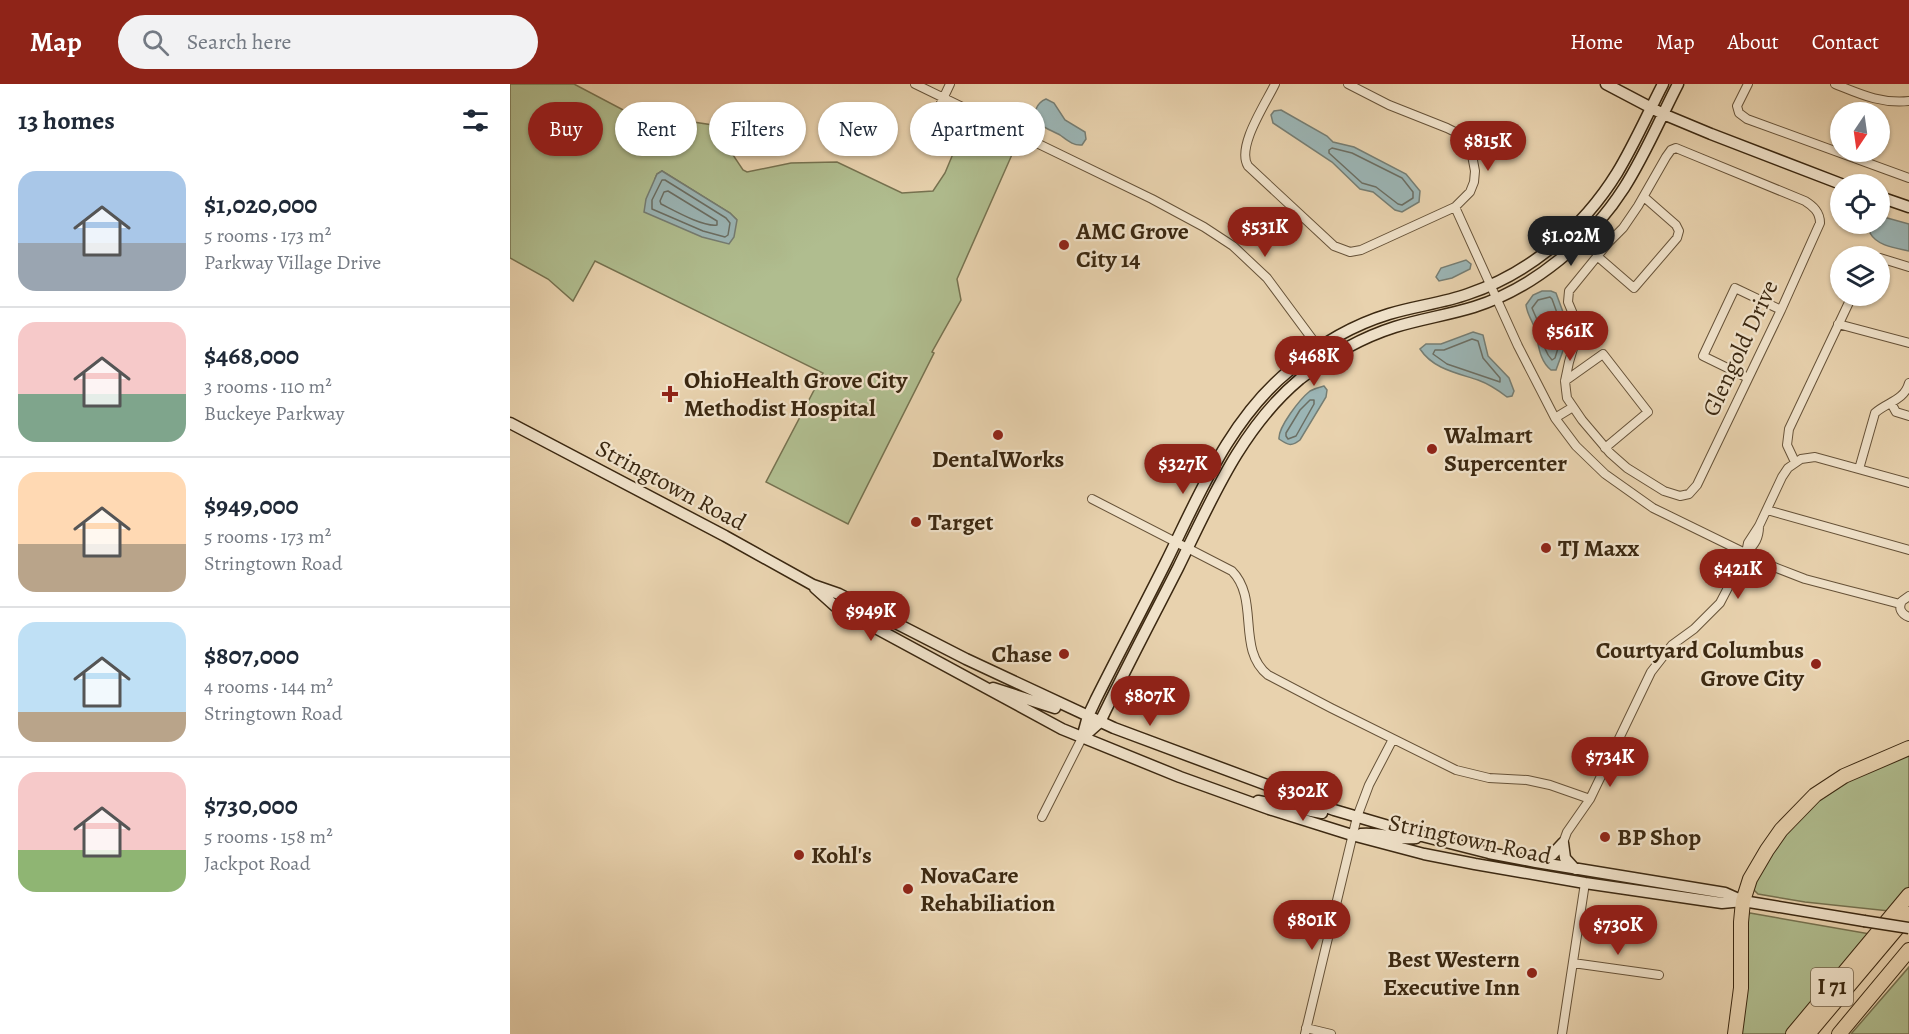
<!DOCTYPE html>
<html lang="en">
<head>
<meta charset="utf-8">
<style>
  :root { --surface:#fff; --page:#f2f2f3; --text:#1f2937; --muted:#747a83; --line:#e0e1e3; --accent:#8f2418 }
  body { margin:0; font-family:Alegreya,serif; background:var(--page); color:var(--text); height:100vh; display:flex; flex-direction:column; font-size:22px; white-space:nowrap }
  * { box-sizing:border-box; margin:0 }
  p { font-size:20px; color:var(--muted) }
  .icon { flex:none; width:33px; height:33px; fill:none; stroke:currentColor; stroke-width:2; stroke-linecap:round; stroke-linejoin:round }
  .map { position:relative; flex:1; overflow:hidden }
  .sheet { display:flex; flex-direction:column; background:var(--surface); width:510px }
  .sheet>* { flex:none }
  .hud { position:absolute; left:18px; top:18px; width:570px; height:54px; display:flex; gap:12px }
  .needle { width:39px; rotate:193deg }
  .buttons { position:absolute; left:1320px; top:18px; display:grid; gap:12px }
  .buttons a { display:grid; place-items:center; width:60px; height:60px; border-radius:50%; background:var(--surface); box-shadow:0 2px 4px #0004; font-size:30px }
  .price { position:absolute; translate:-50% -51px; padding:0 14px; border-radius:21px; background:var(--accent); color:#fff; font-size:20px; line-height:39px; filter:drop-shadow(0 2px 3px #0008) }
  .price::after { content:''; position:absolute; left:50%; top:36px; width:18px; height:14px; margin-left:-9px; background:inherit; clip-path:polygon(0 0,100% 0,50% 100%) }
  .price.selected { background:#222; color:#fff }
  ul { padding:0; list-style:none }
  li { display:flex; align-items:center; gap:18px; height:150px; padding:0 18px }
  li+li { border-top:2px solid var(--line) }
  li span { display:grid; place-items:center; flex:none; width:168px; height:120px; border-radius:18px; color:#555 }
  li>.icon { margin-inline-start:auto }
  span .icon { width:72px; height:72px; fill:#fffc; stroke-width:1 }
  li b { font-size:26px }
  h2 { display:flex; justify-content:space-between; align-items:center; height:72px; padding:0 18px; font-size:26px }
  .pill { padding:0 21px; border-radius:27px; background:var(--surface); box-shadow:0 2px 4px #0004; font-size:21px; line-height:54px }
  .pill.selected { background:var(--accent); color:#fff }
  header { display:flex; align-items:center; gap:36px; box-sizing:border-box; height:84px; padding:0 30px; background:var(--accent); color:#fff }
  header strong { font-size:28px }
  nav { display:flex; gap:33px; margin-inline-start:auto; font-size:21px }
  .search { width:420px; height:54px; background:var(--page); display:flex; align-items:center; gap:15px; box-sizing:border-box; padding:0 21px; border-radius:33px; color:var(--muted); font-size:22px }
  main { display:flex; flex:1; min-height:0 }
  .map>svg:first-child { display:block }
  .green { fill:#b0bd8f; stroke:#767250; stroke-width:1.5; fill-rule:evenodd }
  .water { fill:#9bb5b5; stroke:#757d73; stroke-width:1.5 }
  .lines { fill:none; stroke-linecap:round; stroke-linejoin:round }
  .shore { stroke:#6b6e63; stroke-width:1.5 }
  .street-casing { stroke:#665238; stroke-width:10 }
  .secondary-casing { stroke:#3b2811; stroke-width:13 }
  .highway-casing { stroke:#3b2811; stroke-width:16 }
  .street { stroke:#f0e2ca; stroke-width:8 }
  .secondary { stroke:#f0e2ca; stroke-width:10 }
  .highway { stroke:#e8d2ae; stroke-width:14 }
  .secondary-bridge-casing { stroke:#3b2811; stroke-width:13; stroke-linecap:butt }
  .secondary-bridge { stroke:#f0e2ca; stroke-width:10 }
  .poi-dot { fill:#8f2418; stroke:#f0e2ca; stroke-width:2 }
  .labels { text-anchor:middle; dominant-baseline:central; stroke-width:4.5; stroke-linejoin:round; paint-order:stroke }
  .shield { fill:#f0e2ca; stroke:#716048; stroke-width:1.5 }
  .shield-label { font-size:22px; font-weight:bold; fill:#3b2811 }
  .poi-label { font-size:24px; font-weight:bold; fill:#3b2811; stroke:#f0e2ca; text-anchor:start }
  .street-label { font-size:24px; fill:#3b2811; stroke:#f0e2ca }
</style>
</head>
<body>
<header>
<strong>Map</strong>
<div class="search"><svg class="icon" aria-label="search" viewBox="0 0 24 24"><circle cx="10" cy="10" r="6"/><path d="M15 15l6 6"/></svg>Search here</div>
<nav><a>Home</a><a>Map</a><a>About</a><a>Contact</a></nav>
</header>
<main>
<section class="sheet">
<h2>13 homes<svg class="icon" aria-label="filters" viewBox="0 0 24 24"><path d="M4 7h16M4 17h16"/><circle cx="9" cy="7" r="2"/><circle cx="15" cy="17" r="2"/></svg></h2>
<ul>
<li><span style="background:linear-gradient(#a9c7e8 60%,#9aa5b1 0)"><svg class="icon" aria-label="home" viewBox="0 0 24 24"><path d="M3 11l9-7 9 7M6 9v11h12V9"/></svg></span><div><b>$1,020,000</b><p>5 rooms · 173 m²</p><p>Parkway Village Drive</p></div></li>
<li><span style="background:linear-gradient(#f6c9c9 60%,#7fa58c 0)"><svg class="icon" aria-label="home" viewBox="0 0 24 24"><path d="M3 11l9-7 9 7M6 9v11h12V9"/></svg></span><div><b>$468,000</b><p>3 rooms · 110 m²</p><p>Buckeye Parkway</p></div></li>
<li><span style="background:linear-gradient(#ffd9b3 60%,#b9a48a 0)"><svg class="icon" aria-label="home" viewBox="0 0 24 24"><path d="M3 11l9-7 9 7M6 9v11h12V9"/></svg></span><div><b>$949,000</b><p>5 rooms · 173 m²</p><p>Stringtown Road</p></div></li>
<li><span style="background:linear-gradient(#bfe0f5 75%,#b9a48a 0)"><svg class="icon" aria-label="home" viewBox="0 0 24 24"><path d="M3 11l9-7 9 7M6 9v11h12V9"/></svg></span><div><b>$807,000</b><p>4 rooms · 144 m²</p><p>Stringtown Road</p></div></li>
<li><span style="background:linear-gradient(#f6c9c9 65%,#8fb573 0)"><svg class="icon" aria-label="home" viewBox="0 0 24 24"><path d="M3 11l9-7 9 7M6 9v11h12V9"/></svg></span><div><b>$730,000</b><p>5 rooms · 158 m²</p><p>Jackpot Road</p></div></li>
</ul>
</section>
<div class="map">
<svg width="1399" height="950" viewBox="0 0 1399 950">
  <rect width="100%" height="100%" fill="#e8d2ae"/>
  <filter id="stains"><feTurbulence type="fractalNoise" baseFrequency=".00333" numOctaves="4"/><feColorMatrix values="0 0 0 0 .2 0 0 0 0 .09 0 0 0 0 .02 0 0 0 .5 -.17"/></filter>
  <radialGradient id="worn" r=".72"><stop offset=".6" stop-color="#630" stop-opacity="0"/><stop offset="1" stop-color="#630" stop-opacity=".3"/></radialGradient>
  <path class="green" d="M0,0H64L117,28L203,41L233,86L237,88L281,79L327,78L392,109L423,107L435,89L458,34L508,57L447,195L451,216L422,268L424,269L338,440L256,398L313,289L85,177L63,217L38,195L0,174ZM152,87L220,129L227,136L145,95L147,90Z
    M1399,670V803L1379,827L1295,818L1248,810L1242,804L1261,765L1318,707L1374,680Z
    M1240,829L1360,850L1276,950H1230L1237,833Z
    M1399,883V950H1341Z"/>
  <path class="water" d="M536,15L544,19L555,36L575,48L576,55L572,61C563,62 557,56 550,51C540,45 520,41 526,25C528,20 531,17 536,15Z
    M771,26L817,52L823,58L844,63L896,90L910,107L909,118L892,128L885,126L863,108L850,105L822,78L763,39L761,31L764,27Z
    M152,87L220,129L227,136L224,153L219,160L192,153L134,128L136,115L147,90Z
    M1370,132L1399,140V167C1386,164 1367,162 1360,149L1363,140H1370Z
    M956,176L961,180L960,185L942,194L929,197L926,193L931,184Z
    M1032,207H1041L1046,209L1057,239L1058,253L1046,286H1041C1027,275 1029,255 1023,240C1020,233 1017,229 1016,221L1023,211Z
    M963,248L973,251L978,272L999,294L1004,307L1002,312L997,313C988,306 979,300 968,296C947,289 923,285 910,265L916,260H931Z
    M814,302L817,306L816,313L790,356C781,363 778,361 769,355C768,343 790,315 800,307C804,305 810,303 814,302Z"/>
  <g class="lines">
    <path class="shore" d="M822,64L842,69L892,94L903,108V114L892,121L888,120L866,103L852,99L819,69V66Z
      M152,96H155L216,134L220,139L218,151L215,153L193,147L142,125V116Z
      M158,107L207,137V141C193,143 165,127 151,120L150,117L154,108Z
      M1040,213L1042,215L1051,240L1052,251L1045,274L1042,276C1032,266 1033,251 1028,238C1026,233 1024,229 1022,224L1028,216Z
      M962,255L968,257L973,274L990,294V298L937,280L923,270L925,266H934Z
      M800,316H804V320L786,352L778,355L776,352V349L790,326Z"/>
    <g class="street-casing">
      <path id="street" d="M405,0L642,115L694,143L723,162L757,194L817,275
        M765,0C756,19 726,63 738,82L824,162L840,168L851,166L945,123L960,108L964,98L965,87L961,66L949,50L937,44L879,21L838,0
        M1238,0L1227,22L1229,29L1237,35L1399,94
        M1325,0C1350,10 1371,20 1399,17
        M422,38L440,0
        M1166,64L1295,117C1303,122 1310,128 1310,139L1271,226L1187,401L1179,410L1170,412L1154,407L1117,384L1100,369L1072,336L1057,314L1056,306L1055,297L1059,278L1067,251L1066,237L1058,218L1059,207L1098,159L1113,144L1128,122L1156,73L1161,66Z
        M945,123L1008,262L1045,334L1066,362L1095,390L1143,424L1264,483L1295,495L1390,520
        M1072,135L1098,159
        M1087,172L1124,204L1167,154L1169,147L1166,141L1134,113
        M1370,174L1399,183
        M1328,240L1399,259
        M1238,294L1193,272L1225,204L1271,226
        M1055,297L1093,270L1138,328L1095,364
        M1381,319L1386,328L1399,332
        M1045,334L1063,323
        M1285,378L1277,361L1279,345L1342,212
        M1349,385L1365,329C1377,318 1394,317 1399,299
        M582,415L722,487C750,515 726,566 758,591L821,624L946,686L979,694L1017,696L1040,701L1080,715
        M1257,426L1399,466
        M1237,468C1245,460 1249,454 1249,442
        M1399,512L1392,517C1388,524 1391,530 1399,533
        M532,733L572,654
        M1053,759L1057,748L1080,715L1141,588L1162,561L1184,545L1210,519L1236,469L1238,459L1249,442L1272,393L1278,384L1291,375L1305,373L1399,399
        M1063,879L1149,891
        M796,944L821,950
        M795,950L847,733L859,701L883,655
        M1052,950L1075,799"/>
    </g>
    <g class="secondary-casing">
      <path id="secondary" d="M1096,0L1153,30L1201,50L1331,100
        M1370,113L1399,123
        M0,339L215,452L303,501L329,510L456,575L604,644L824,726L916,753L979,769L1026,778L1215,809L1233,817L1354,837
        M305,504L325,522L552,645L670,693L759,725L842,751L914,770L965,780L1075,799L1212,819L1233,817
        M483,604L545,624
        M572,654L590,638C615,586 642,535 668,484C701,417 731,344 790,295C818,273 850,254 885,243C911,235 938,231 964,223C1024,204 1080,157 1114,104C1135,71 1150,35 1168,0
        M572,654L578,632L586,615C609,569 633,524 656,478C690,409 720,334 781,285C809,261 843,241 879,230C905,222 933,219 958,210C1020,189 1073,144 1107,89C1124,61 1138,29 1153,0
        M748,717L812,729
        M851,750C870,748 887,756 906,754
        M1053,759L1055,774L1065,785
        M1027,778L1042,771L1053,759"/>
    </g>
    <g class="highway-casing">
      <path id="highway" d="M1225,950L1231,904V838L1233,817L1240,795L1257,766L1271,746L1305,711L1334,692L1399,664
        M1283,950L1399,811
        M1298,950L1399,830
        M1329,950L1399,866"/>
    </g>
    <use href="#street" class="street"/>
    <use href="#secondary" class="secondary"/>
    <use href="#highway" class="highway"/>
    <g class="secondary-bridge-casing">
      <path id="secondary-bridge" d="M1354,837L1399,844"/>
    </g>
    <use href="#secondary-bridge" class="secondary-bridge"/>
  </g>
  <g class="poi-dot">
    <circle cx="554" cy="161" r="6"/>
    <path d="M157 301h6v6h6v6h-6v6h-6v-6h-6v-6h6z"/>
    <circle cx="488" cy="351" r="6"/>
    <circle cx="922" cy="365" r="6"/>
    <circle cx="406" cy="438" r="6"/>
    <circle cx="1036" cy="464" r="6"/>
    <circle cx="554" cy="570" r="6"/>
    <circle cx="1306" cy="580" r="6"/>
    <circle cx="1095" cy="753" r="6"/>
    <circle cx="289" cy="771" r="6"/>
    <circle cx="398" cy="805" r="6"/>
    <circle cx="1022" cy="889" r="6"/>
  </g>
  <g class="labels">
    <rect class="shield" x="1301" y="884" width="42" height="38" rx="4.5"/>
    <g class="shield-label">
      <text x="1322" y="903">I 71</text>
    </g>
    <g class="poi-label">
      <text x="566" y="147">AMC Grove<tspan x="566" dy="28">City 14</tspan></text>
      <text x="174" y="296">OhioHealth Grove City<tspan x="174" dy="28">Methodist Hospital</tspan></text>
      <text x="934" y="351">Walmart<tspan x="934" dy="28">Supercenter</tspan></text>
      <text x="488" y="375" text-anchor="middle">DentalWorks</text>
      <text x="418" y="438">Target</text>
      <text x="1048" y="464">TJ Maxx</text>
      <text x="1294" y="566" text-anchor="end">Courtyard Columbus<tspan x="1294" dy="28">Grove City</tspan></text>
      <text x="542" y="570" text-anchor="end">Chase</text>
      <text x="1107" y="753">BP Shop</text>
      <text x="301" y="771">Kohl's</text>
      <text x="410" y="791">NovaCare<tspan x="410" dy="28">Rehabiliation</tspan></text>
      <text x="1010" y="875" text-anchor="end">Best Western<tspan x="1010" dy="28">Executive Inn</tspan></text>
    </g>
    <g class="street-label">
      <text transform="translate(1230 264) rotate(-65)">Glengold Drive</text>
      <text transform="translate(161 401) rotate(28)">Stringtown Road</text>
      <text transform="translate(960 755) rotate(12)">Stringtown Road</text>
    </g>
  </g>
  <rect width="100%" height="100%" filter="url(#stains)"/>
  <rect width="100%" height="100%" fill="url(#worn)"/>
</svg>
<div class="buttons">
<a><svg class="needle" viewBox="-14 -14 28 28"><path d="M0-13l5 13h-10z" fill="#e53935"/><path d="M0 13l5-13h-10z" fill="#747a83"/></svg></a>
<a><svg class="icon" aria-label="locate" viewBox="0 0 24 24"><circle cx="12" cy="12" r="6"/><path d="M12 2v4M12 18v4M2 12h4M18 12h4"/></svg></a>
<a><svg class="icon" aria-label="layers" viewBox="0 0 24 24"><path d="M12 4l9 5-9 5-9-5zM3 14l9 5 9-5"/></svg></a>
</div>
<b class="price" style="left:978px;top:88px">$815K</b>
<b class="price" style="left:755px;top:174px">$531K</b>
<b class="price selected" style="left:1061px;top:183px">$1.02M</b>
<b class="price" style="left:1060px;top:278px">$561K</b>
<b class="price" style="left:804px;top:303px">$468K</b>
<b class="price" style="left:673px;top:411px">$327K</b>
<b class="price" style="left:1228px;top:516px">$421K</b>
<b class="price" style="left:361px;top:558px">$949K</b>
<b class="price" style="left:640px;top:643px">$807K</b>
<b class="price" style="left:1100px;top:704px">$734K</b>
<b class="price" style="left:793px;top:738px">$302K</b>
<b class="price" style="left:802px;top:867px">$801K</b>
<b class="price" style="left:1108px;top:872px">$730K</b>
<div class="hud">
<a class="pill selected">Buy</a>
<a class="pill">Rent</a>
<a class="pill">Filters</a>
<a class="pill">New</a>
<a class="pill">Apartment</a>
</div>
</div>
</main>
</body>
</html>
